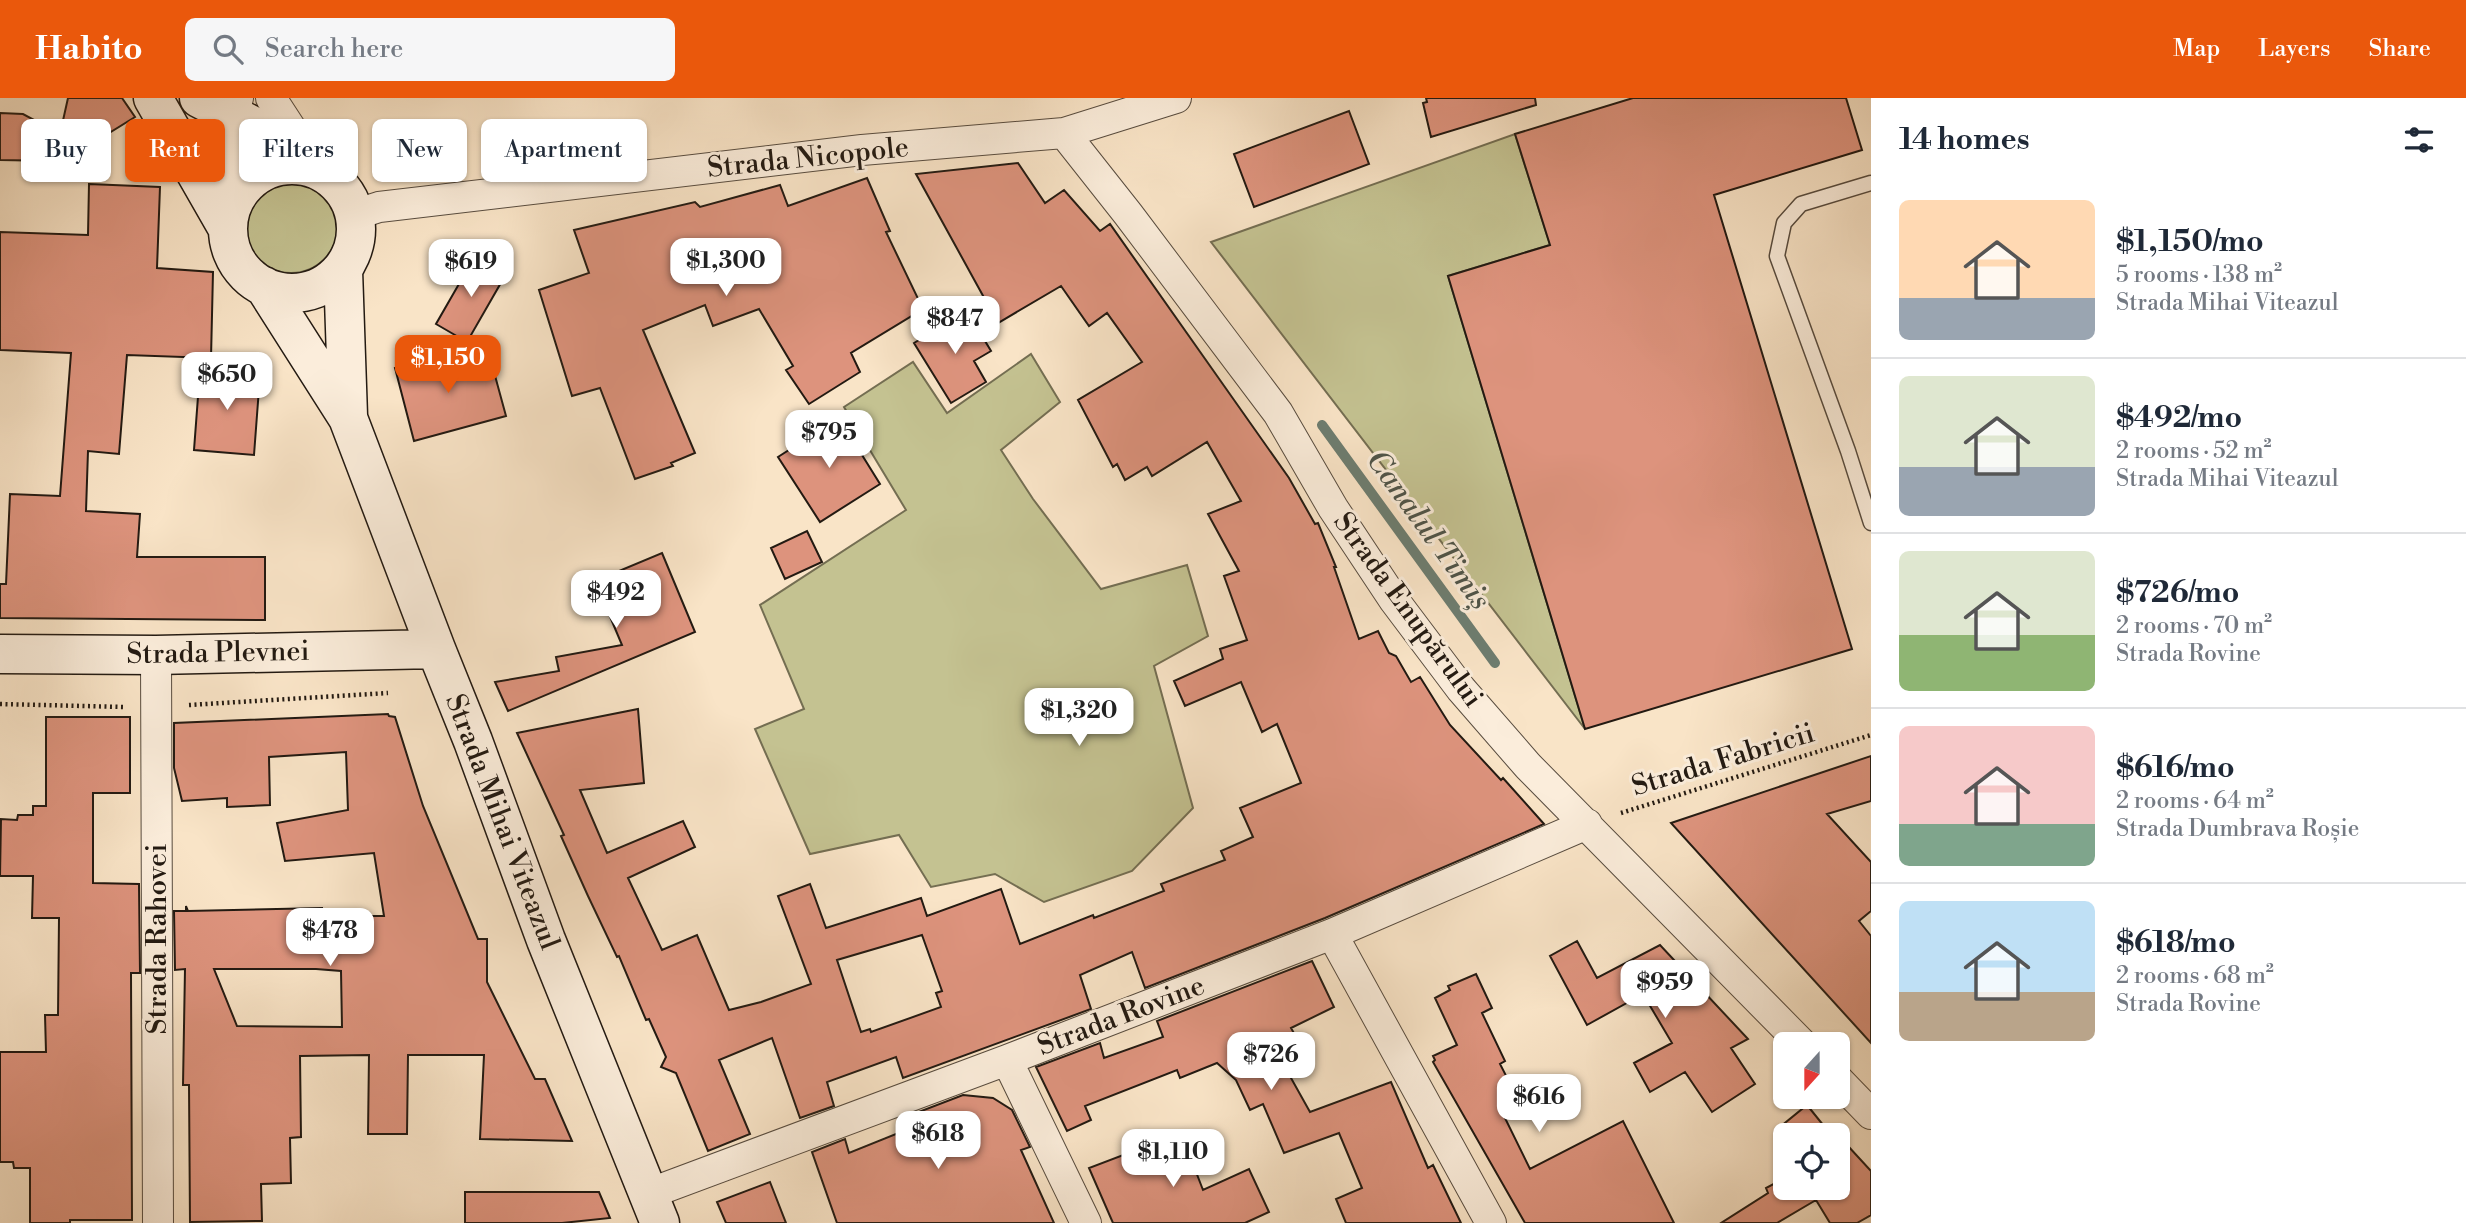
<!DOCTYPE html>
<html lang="en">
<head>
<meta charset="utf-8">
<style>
  :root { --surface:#fff; --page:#f6f6f7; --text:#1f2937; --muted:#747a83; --line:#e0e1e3; --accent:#ea580c }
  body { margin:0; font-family:"Libre Bodoni",serif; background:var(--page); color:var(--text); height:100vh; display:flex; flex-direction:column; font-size:26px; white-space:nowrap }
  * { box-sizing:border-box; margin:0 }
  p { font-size:23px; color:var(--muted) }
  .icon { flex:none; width:38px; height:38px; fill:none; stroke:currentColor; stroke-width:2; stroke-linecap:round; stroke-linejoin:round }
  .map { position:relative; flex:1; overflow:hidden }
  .drawer { display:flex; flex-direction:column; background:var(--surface); width:595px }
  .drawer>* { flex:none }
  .banner { position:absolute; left:21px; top:21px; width:665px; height:63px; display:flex; gap:14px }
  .needle { width:46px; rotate:201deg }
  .controls { position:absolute; left:1773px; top:934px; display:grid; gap:14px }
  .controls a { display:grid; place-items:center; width:77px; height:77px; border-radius:10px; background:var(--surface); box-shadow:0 2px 5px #0004; font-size:35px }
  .price { position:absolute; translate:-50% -60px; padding:0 16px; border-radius:14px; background:#fff; color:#222; font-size:23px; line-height:46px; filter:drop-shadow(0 2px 4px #0008) }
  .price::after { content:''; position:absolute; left:50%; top:42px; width:21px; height:16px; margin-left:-10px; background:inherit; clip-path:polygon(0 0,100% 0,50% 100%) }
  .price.active { background:var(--accent); color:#fff }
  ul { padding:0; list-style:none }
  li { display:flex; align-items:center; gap:21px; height:175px; padding:0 28px }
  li+li { border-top:2px solid var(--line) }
  li span { display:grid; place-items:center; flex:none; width:196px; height:140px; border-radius:10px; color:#555 }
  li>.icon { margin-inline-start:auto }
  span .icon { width:84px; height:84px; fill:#fffc; stroke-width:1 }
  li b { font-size:30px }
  h2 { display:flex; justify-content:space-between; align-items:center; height:84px; padding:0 28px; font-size:30px }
  .pill { padding:0 24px; border-radius:10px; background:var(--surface); box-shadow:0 2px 5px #0004; font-size:24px; line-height:63px }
  .pill.active { background:var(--accent); color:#fff }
  header { display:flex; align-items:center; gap:42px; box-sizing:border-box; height:98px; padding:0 35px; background:var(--accent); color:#fff }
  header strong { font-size:33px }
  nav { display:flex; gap:38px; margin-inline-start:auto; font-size:24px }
  .search { width:490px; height:63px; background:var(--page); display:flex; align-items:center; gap:18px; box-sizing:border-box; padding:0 24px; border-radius:10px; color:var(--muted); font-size:26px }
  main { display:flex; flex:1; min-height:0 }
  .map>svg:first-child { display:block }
  .green { fill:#c4c291; stroke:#746e52; stroke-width:2 }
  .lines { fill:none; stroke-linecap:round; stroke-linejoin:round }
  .stream { stroke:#6d7d70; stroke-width:10 }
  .building { fill:#dd937d; stroke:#231a12; stroke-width:2; fill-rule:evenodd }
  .lane-casing { stroke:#584c3f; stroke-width:17 }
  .street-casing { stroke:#584c3f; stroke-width:32 }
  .secondary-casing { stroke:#231a12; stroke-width:41 }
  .path { stroke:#231a12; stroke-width:4.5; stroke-dasharray:2 3.5; stroke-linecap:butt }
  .lane { stroke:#fbeddb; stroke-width:14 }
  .street { stroke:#fbeddb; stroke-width:30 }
  .secondary { stroke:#fbeddb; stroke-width:38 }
  .labels { text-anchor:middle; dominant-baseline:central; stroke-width:6; stroke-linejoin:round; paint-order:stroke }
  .street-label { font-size:28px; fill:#231a12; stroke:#fbeddb }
  .water-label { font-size:30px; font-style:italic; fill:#4e5449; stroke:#fbeddb }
</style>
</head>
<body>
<header>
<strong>Habito</strong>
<div class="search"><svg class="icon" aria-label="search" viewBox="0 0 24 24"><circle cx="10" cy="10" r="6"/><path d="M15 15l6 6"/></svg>Search here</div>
<nav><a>Map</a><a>Layers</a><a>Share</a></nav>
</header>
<main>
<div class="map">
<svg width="1871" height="1125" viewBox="0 0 1871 1125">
  <rect width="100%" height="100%" fill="#f9e4c7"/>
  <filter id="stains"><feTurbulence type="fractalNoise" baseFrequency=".00286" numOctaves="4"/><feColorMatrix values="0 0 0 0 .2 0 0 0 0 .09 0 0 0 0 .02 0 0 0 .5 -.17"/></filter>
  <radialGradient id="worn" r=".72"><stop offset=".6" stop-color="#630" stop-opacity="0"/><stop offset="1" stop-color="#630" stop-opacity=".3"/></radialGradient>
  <path class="green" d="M1515,36L1550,147L1448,178L1585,631L1211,144Z
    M244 128a47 47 0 1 1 94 0a47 47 0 1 1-94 0Z
    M1031,256L1060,304L1001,352L1033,401L1101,491L1187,467L1208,538L1154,568L1193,710L1132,773L1044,804L995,776L931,789L899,737L810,756L755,631L804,611L760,507L906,412L844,309L913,264L947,315Z"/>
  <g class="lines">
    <path class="stream" d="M1322,327L1495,565"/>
  </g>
  <path class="building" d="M68,0H122L135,19L85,50L109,63H66L52,72L54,63L0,62V15L23,16L60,36Z
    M1426,0H1535L1536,7L1431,39L1423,5L1427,4Z
    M1633,0H1846L1862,52L1714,97L1852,551L1585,631L1448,178L1550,147L1515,36Z
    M1349,13L1369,66L1254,109L1234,56Z
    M1018,65L1045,105L1064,92L1100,133L1110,126L1289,380L1315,426L1318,425L1336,469H1334L1359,541L1378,533L1389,555L1396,558L1411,584L1420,579L1450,627L1501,682L1503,680L1544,726L1325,820L1145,890L1132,854L1080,877L1091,911L903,980L896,959L827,984L834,1008L800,1020L772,940L719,962L750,1036L708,1053L676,975L661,969L666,959L649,921L646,922L619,858L617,859L588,798L561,738L564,737L517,635L638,611L644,685L580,692L607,755L683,723L695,749L628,780L662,852L697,837L729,912L761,904L811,886L778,798L810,786L826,830L921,800L927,818L1001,791L1020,846L1093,817L1094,820L1164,793L1161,786L1225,762L1221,753L1253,739L1240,710L1301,685L1277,626L1262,634L1241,584L1185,608L1174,583L1223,561L1220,551L1247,542L1224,478L1239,473L1208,416L1241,403L1207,344L1152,378L1147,369L1125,382L1117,366L1113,369L1078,302L1142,264L1107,215L1089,228L1061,188L998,225L916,76ZM922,837L942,893L936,895L941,909L871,934L870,931L861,934L837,862Z
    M867,80L890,133L886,134L923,211L851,255L860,274L809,306L786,272L793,268L759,211L713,228L705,207L643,232L695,355L671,365L673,368L635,381L600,290L572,298L539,192L589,175L574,132L695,104L700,109L780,87L788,108Z
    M89,86L160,89L157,170L213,174L211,260L127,257L119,356L88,353L86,413L140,416L137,459H265V522L0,520V486H6L10,396L60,398L71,255L0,252V134L88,137Z
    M475,158L506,176L467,244L436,226Z
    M967,213L991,253L974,263L986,284L951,305L914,245Z
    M462,252L450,274L491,263L506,318L414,343L395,270Z
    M200,272L260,277L254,357L194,352Z
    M839,320L880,386L820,424L778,359Z
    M807,433L822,464L785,481L771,450Z
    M662,455L695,534L508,613L495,584L559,573L556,559L622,547L595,483Z
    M388,616L389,618L395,619L423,708L478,841H487V884L535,981H545L572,1043L480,1041L484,957H408L407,1036H368L369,957L300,958L301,1039L290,1040L291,1085L261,1086L262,1123L190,1124L189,987H183L185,871L175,872L174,813H186V808L188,813L322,810V818H384L374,755L285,763L277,725L348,712L346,654L269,659L270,707L227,709V700L182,703L174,670V625ZM214,871H316L341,873L342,929L237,928Z
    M46,619H130V695H93V785L139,786L140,875H131L132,1122H70V1125H30V1070H14L13,1064H0V954H46L45,917H58L59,820H32L33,778H0L1,721L17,722L18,717H33V708H46Z
    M1871,658V703L1827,716L1871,764V813L1859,823L1871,838V945L1671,725Z
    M1577,843L1597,880L1660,847L1748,941L1731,950L1755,986L1712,1014L1685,974L1650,994L1634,965L1672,945L1643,896L1587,927L1550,858Z
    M1312,863L1334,909L1291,930L1299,944L1277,955L1310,1014L1391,984L1428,1070L1433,1067L1461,1125H1346L1336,1101L1362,1090L1339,1035L1284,1055L1263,1006L1250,1012L1236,982L1217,965L1180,980L1177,972L1085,1008L1091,1022L1067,1033L1036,969L1100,945L1104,960L1163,939L1157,923Z
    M1476,876L1492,910L1482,915L1505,963L1500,966L1521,1007L1503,1016L1530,1071L1623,1023L1674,1125H1525L1433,964L1435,962L1433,958L1457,947L1435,900L1450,892L1448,888Z
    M963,997L993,1000L1012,1012L1030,1049L1021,1052L1054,1125H837L812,1054L845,1041L849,1055L921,1026L916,1015Z
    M1807,1007L1832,1038H1787L1780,1029Z
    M1181,1035L1203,1092L1249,1071L1269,1114L1245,1125H1113L1089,1070Z
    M1838,1044L1844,1052L1848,1048L1871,1073V1117L1857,1125H1830L1816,1102L1777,1125H1721L1768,1095L1766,1090L1785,1080V1090H1838Z
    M770,1084L786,1125H726L717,1104Z
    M465,1094H599L610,1120L562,1125H465Z"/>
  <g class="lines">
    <g class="lane-casing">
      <path id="lane" d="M1871,85L1801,106L1784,125L1777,158L1848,353L1871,425"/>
    </g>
    <g class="street-casing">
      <path id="street" d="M271,0L312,63
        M1064,35L1128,116L1278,315L1333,410L1394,502L1461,591L1528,668L1803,947
        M236,100C232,66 228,34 238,0
        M354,117L379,109L862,52L1064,35L1176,0
        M156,557L158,1125
        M1332,836L1491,1125
        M1007,962L1086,1125
        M1838,982L1871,1016
        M648,1096L1007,962L1332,836L1587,726"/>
    </g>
    <g class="secondary-casing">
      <path id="secondary" d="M153,0L228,131
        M199,0L259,31L308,69
        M228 131a64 64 0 1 1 128 0a64 64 0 1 1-128 0Z
        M264,188L348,320L436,551L473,643L546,842L660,1125
        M348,318L343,172L351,156
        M0,556L156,557L436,551"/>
    </g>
    <path class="path" d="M0,606L125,609
      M189,607L388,595
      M1621,715L1871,637"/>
    <use href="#lane" class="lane"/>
    <use href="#street" class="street"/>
    <use href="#secondary" class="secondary"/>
  </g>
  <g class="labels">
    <g class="street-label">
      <text transform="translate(808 60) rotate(-6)">Strada Nicopole</text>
      <text transform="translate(1408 512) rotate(54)">Strada Enupărului</text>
      <text transform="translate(218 555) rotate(-1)">Strada Plevnei</text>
      <text transform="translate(1723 662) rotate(-17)">Strada Fabricii</text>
      <text transform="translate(502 724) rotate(69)">Strada Mihai Viteazul</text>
      <text transform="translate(157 841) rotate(-90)">Strada Rahovei</text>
      <text transform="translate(1121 918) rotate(-21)">Strada Rovine</text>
    </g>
    <g class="water-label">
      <text transform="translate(1428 432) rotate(54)">Canalul Timiș</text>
    </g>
  </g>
  <rect width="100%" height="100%" filter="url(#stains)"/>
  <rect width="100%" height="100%" fill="url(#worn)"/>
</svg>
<div class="controls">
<a><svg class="needle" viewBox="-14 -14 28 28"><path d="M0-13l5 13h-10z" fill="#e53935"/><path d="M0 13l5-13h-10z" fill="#747a83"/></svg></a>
<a><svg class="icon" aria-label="locate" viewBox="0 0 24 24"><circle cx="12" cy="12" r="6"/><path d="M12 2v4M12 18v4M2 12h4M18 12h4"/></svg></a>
</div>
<b class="price" style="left:726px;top:200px">$1,300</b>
<b class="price" style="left:471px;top:201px">$619</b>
<b class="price" style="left:955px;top:258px">$847</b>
<b class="price active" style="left:448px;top:297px">$1,150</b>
<b class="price" style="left:227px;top:314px">$650</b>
<b class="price" style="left:829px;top:372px">$795</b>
<b class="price" style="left:616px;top:532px">$492</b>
<b class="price" style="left:1079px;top:650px">$1,320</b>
<b class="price" style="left:330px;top:870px">$478</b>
<b class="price" style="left:1665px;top:922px">$959</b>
<b class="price" style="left:1271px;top:994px">$726</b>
<b class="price" style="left:1539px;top:1036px">$616</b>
<b class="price" style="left:938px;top:1073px">$618</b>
<b class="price" style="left:1173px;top:1091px">$1,110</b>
<div class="banner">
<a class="pill">Buy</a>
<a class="pill active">Rent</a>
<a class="pill">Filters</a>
<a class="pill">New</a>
<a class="pill">Apartment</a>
</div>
</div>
<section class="drawer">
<h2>14 homes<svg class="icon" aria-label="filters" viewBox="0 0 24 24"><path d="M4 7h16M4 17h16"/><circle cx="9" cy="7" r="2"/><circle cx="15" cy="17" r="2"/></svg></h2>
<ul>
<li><span style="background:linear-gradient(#ffd9b3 70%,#9aa5b1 0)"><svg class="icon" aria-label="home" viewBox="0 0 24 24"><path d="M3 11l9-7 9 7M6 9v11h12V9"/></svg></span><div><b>$1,150/mo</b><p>5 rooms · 138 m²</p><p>Strada Mihai Viteazul</p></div></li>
<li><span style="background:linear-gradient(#dfe7d0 65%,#9aa5b1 0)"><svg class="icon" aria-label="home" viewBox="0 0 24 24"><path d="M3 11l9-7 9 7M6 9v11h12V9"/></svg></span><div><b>$492/mo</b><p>2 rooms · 52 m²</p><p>Strada Mihai Viteazul</p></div></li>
<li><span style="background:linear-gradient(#dfe7d0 60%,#8fb573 0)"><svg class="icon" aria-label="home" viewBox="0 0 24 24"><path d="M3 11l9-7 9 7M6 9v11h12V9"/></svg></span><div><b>$726/mo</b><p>2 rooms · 70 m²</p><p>Strada Rovine</p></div></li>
<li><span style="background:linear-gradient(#f6c9c9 70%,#7fa58c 0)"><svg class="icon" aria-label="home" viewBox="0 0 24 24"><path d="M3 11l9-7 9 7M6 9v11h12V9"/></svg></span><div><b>$616/mo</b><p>2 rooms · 64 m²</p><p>Strada Dumbrava Roșie</p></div></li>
<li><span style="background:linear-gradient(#bfe0f5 65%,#b9a48a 0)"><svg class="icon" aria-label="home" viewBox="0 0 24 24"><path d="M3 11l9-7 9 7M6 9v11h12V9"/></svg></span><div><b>$618/mo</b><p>2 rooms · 68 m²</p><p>Strada Rovine</p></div></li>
</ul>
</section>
</main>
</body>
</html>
